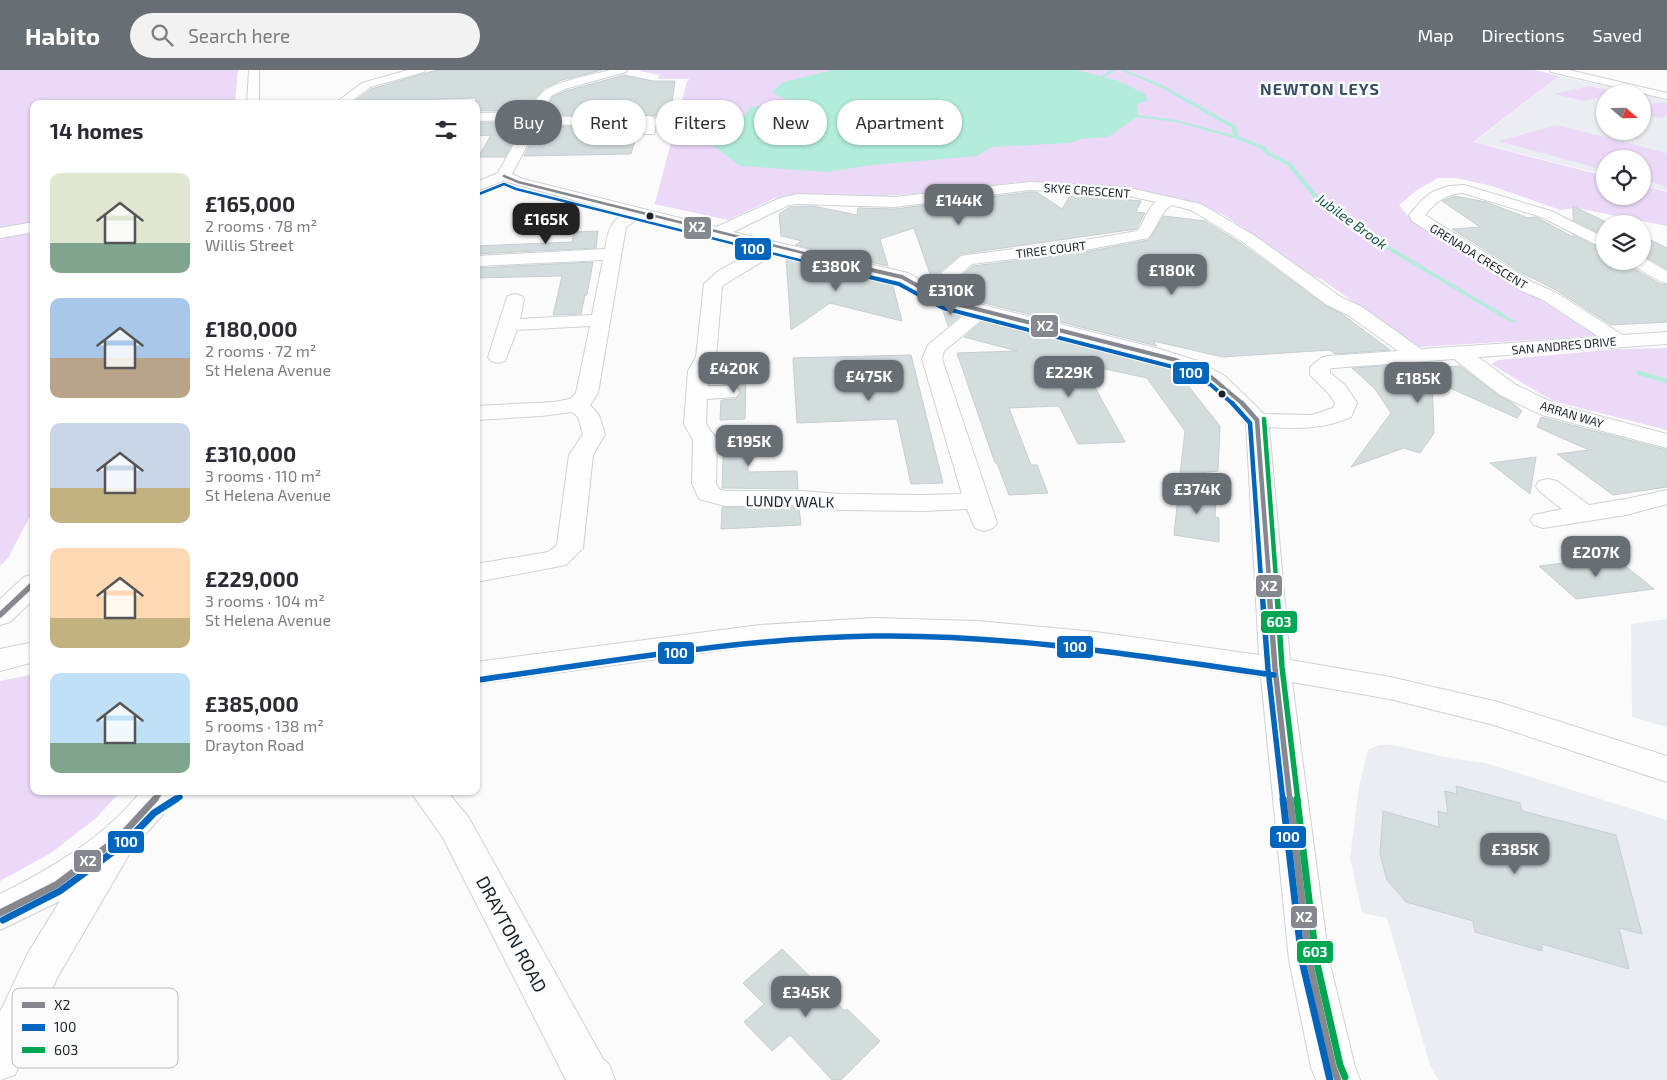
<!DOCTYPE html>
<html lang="en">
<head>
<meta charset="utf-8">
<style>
  :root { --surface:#fff; --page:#f2f2f3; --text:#2b2b33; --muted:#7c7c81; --accent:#676e74 }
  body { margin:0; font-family:"Exo 2",sans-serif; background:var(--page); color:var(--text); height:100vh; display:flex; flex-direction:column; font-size:19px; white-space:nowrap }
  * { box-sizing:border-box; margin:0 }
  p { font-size:16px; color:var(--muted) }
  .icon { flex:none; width:28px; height:28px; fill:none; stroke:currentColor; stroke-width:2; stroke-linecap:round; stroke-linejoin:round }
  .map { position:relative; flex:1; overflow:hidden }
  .drawer { position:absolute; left:30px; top:30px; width:450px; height:695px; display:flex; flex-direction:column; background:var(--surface); border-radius:10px; box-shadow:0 1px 4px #0004 }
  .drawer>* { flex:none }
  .hud { position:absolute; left:495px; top:30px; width:475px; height:45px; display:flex; gap:10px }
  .needle { width:32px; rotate:110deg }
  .controls { position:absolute; left:1596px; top:15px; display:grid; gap:10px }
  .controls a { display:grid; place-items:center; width:55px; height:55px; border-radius:50%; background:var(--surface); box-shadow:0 1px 4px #0004; font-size:25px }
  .price { position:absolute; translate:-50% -42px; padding:0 11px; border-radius:10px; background:var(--accent); color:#fff; font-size:16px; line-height:32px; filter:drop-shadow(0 1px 2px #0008) }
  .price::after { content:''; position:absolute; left:50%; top:30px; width:15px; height:11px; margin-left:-8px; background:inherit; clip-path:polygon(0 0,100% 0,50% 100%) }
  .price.active { background:#222; color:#fff }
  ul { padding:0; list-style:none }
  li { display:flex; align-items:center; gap:15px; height:125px; padding:0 20px }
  li span { display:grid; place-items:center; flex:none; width:140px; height:100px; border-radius:10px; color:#555 }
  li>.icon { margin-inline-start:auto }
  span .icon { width:60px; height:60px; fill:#fffc; stroke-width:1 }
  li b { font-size:21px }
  h2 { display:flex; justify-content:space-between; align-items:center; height:60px; padding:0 20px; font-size:21px }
  .pill { padding:0 18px; border-radius:22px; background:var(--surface); box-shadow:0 1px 4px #0004; font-size:18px; line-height:45px }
  .pill.active { background:var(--accent); color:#fff }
  header { display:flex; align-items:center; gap:30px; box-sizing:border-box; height:70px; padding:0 25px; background:var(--accent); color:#fff }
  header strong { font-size:24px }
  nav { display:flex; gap:28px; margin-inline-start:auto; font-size:18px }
  .search { width:350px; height:45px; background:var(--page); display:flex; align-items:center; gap:12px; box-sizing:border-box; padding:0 18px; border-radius:28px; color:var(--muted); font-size:19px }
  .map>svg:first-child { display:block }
  .built { fill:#eaeef2 }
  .green { fill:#ebd9f7 }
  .forest { fill:#ecd8f9 }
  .water { fill:#b2ecda }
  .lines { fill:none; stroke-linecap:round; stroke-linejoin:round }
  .stream { fill:#b2ecda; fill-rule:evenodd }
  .building { fill:#d4ddde; stroke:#c6cecf }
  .minor-casing { stroke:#ccd2d6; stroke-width:2 }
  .highway-casing { stroke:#ccd2d6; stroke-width:2 }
  .minor { fill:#fefefe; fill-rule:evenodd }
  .highway { fill:#fefefe; fill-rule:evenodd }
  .bus-1-far4-casing { stroke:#fbfbfb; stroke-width:4.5 }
  .bus-1-far3-casing { stroke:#fbfbfb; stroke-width:6 }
  .bus-1-far2-casing { stroke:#fbfbfb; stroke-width:8 }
  .bus-1-far1-casing { stroke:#fbfbfb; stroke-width:9 }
  .bus-1-casing { stroke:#fbfbfb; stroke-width:11 }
  .bus-2-far4-casing { stroke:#fbfbfb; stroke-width:4.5 }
  .bus-2-far3-casing { stroke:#fbfbfb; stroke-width:6 }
  .bus-2-far2-casing { stroke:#fbfbfb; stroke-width:8 }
  .bus-2-far1-casing { stroke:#fbfbfb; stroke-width:9 }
  .bus-2-casing { stroke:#fbfbfb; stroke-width:11 }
  .bus-3-far2-casing { stroke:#fbfbfb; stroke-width:8 }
  .bus-3-far1-casing { stroke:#fbfbfb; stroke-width:9 }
  .bus-3-casing { stroke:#fbfbfb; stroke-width:11 }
  .bus-1-far4 { stroke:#85898f; stroke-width:2.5 }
  .bus-1-far3 { stroke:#85898f; stroke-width:4 }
  .bus-1-far2 { stroke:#85898f; stroke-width:4.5 }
  .bus-1-far1 { stroke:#85898f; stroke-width:5.5 }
  .bus-1 { stroke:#85898f; stroke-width:7 }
  .bus-2-far4 { stroke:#0065bd; stroke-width:2.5 }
  .bus-2-far3 { stroke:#0065bd; stroke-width:4 }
  .bus-2-far2 { stroke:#0065bd; stroke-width:4.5 }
  .bus-2-far1 { stroke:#0065bd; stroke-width:5.5 }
  .bus-2 { stroke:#0065bd; stroke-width:7 }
  .bus-3-far2 { stroke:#00a651; stroke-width:4.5 }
  .bus-3-far1 { stroke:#00a651; stroke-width:5.5 }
  .bus-3 { stroke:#00a651; stroke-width:7 }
  .bus-dot { fill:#17222b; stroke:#fbfbfb; stroke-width:2 }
  .labels { text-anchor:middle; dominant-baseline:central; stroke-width:5; stroke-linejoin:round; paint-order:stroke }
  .far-street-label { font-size:12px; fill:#17222b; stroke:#fbfbfb }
  .far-water-label { font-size:14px; font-style:italic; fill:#185b4b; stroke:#fbfbfb }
  .street-label { font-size:15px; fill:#17222b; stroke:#fbfbfb }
  .far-district-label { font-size:16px; font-weight:bold; letter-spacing:1px; fill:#354f63; stroke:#fbfbfb }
  .near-street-label { font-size:18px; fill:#17222b; stroke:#fbfbfb }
  .key { fill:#fbfbfb; stroke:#b7babd; stroke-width:1 }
  .key-label { font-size:14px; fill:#17222b }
  .line-badge { stroke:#fbfbfb; stroke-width:2 }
  .badge-label { font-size:14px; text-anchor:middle; font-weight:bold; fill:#fff }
</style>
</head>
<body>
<header>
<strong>Habito</strong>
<div class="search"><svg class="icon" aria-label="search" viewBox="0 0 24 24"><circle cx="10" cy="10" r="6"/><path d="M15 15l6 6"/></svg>Search here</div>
<nav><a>Map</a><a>Directions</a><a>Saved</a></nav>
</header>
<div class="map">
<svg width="1667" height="1010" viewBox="0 0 1667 1010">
  <rect width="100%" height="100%" fill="#fbfbfb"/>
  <path class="built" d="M1559,6L1641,24H1605V61H1642L1643,24L1667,29V121L1643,115L1642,89H1605V105L1474,72Z
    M1667,549V657L1632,647L1631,554Z
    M1379,675H1393L1455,689L1486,693L1667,750V1010H1438L1430,995L1387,848L1362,843L1350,788L1359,716L1368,680Z"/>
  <path class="green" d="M0,0H238L235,34H34V439L8,488L0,496Z
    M642,0H1535L1559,6L1473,72L1605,106V126H1642L1643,115L1667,122V156L1577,138L1560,140L1492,116L1456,108H1438L1417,120L1399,135L1407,145L1597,266L1419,277L1321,209L1308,205L1226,146L1198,134L1140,120L1092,115L1021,112L913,124L853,128L803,126L775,128L728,150L655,134L689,9H657L660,5L639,1Z
    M1590,16L1620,23L1605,24V26L1584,31L1554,24Z
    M1662,32L1667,33V46L1659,48L1643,44V36Z
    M1557,55L1667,83V117L1643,110L1642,89H1605V100L1498,71Z
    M1667,278V360L1553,331L1491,294L1498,290L1618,279Z
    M34,604V721H121L95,749L51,783L0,811V611Z"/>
  <path class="forest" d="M711,0H732L785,6L813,0H833L822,2L787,30L746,45L723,57L741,96L776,112L708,145L655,134L687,11Z
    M1132,1L1179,21L1202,35H1187L1130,6Z
    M1197,42L1218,45L1230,50L1284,80L1304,87L1327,102L1326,107L1315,115L1296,117L1272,90L1233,69L1227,59Z
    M1298,128L1337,129L1401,155L1507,229L1541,250L1508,259L1478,256L1420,221L1368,205L1364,189V177C1349,164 1334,151 1316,142C1306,137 1296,136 1286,130Z
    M1261,130L1279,139L1281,145L1258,153L1253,148L1219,136L1223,132Z
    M1293,157C1311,164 1323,168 1328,188L1306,181L1277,162Z
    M1603,300L1667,317V348C1636,339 1611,326 1589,302Z"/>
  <path class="water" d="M833,0H1077L1119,11L1145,24L1148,30L1137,34L1138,46L1108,67L1081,69L1069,73L991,77L977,86L871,95L827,102L741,96L710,74L723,57L746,45L749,38L786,30L772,22L783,12Z"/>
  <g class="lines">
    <path class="stream" d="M1111,0H1116L1103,8L1100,7Z
      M1120,0H1125L1162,15L1236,56L1238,66L1266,77L1269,82L1291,93L1317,125L1397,181L1517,252L1512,253L1393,183L1313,127L1287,95L1265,84L1262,79L1234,68L1176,52L1136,47L1138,45L1176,50L1233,65L1232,58L1160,17Z
      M1637,301H1640L1667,309V313L1637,305Z"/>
  </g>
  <path class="building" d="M437,0H602L562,10L545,18L535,28L530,40L476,41V28L439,29L435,33L351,34L371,19Z
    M624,5L653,11H675L670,46L544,45L552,27L566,21Z
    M524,52L505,87H478L491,65L476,66V53Z
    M639,56L631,84L524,86L539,57Z
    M1030,122H1037L1062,139L1071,124L1141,131L1136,142L1145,143L1136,159L961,184L937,204L931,207L914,158L880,169L888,196L795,175L802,171L781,166L779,144L790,137L813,136L857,145L858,138L895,139Z
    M1455,126L1486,132L1528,148L1536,147L1573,167V165L1605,181V191H1628L1631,197L1660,214L1667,215V252L1611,255L1556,220L1522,203L1452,159L1480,157L1442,131Z
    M1573,136L1610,154H1605V166L1573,150Z
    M1164,146L1205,151L1242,174L1326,236L1342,244L1390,280L1335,284L1330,280L1223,287L1153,271L1157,276L952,225L941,219L951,215L973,196L1091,181L1148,170Z
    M598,161L596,178L476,184V176L572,172L574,162Z
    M1642,166L1667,178V199L1642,185Z
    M786,187L892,212L902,251L830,233L791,260Z
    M593,192L587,225H585L581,244L553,245L562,206L476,208V198Z
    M942,238L964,243L948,256Z
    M985,249L1145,289L1174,298L1220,356L1218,401L1180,405L1185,361L1147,308L1082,294L1125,372L1078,374L1059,336L1009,338L1031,395H1037L1048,423L1009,425L997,393H995L957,283L1017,281L964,267Z
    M911,285L943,413L911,414L897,349L797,353L793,288Z
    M1410,294L1416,299L1460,296L1499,326L1511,332L1522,341L1517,348L1432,310L1434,363L1420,383L1404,378L1351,397L1391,343L1375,319L1352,298Z
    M722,297H746L745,349L720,350L721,330L736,329L741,323L736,315L722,314Z
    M1541,347L1667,380V417L1613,425L1557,384L1589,380L1537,357Z
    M749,360L748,402L797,401L798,419L722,418L724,361Z
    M1536,387L1530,424L1490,393Z
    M1179,418L1216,423L1215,447L1219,448V472L1174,465Z
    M722,437H799L801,455L721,459Z
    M1614,487L1654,519L1576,529L1539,496Z
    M1456,716L1520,733L1522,741L1616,765L1642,864L1619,858L1629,899L1542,874V881L1475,862L1473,851L1406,832L1387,810L1380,784L1383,741L1439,757L1438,741L1448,744L1445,721L1457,724Z
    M782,879L845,941L847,939L880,971L841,1010H832L790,965L772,981L744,952L764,934L743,913Z"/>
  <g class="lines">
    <g class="minor-casing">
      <path id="minor" d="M249,0H259V34H247Z
        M408,0H425L424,2L370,17L348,34H334L362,13Z
        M610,0H627L626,2L565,19L551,26L541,47L651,46L657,50L654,64H644L643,61L644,54L538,55L512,104L523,109L716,157L780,128L798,124L895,127L1030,112L1125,117L1201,134L1255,166L1341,227L1362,237L1421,279L1599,267L1543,230L1522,221L1412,151L1409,145L1422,130L1432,122L1449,116L1464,115L1551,141L1605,168V179L1541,147L1463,123C1445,124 1436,132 1425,145L1534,213L1555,222L1623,265L1667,262V274L1478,287L1516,315L1558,335L1667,364V378L1542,345L1500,325L1454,289L1333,298L1330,299V303L1345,315L1357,333L1351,347C1324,359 1298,359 1269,357L1290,590L1390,607L1498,632L1667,686V712L1494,655L1390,629L1292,612L1329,890L1355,997L1360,1010H1316L1311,997L1289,890L1261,607L1096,582L977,571L873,568L760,575L476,614V592L760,555L873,548L977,551L1096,562L1259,585L1246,351L1211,315L1184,299L1146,287L985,247L944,281L942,289L997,453L993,458L984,461L975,458L967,439L923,441L841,440L801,435L725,436L699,429L692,413L693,370L684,354L688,301L696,287L704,214L717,202L759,178L640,148L626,157L598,323L590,335L599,345L605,364L593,385L583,478L566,495L476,512V494L548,482L557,475L569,385L583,364L578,347L572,342L541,346L476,350V336L554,332L570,329L576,323L590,256L517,260L505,291L498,293L491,291L488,287L506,230L508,226L515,224L522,226L524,230L520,249L592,245L603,190L476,196V186L605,179C608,164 609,152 624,144L504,111L476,121V112L498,103L527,50L476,51V43L531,42C533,37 535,30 540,25C552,11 592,5 610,0ZM1030,120L1125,125L1156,132C1146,139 1145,152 1137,161L1091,169L967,185L961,186L938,206L924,212L908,203L733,162L789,135L798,134L895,137ZM1171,135L1191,140L1243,172L1327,235L1348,245L1398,281L1328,286L1321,288L1310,297V305L1329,324L1335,333L1333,338L1312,345L1264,344L1225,306L1198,291L1160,279L951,227L937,219L950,214L972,194L1091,179L1148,168C1157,158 1160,143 1171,135ZM776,183L896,211L938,235L968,242L928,275L922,289L962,424L923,425L841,424L801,421H726L719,419L716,413L717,370L706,354L707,329L736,327L739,322L736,317L728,316H708V301L716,287L722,216Z
        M1550,0H1569L1667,23V29L1551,2Z
        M34,152V162L0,168V158Z
        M1642,187L1667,201V213L1661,212L1632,195L1630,191H1642Z
        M1548,409L1557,411L1589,435L1626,429L1667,420V434L1626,445L1543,458L1534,455L1530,450L1534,445L1562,439L1539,421L1536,416L1539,411Z
        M34,504V529L10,552L0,555V529L24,507Z
        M410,721H447L469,748L603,989L609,994L615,1010H566L443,768Z"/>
    </g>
    <g class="highway-casing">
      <path id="highway" d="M34,572V592L0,601V579Z
        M141,721H178L161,747L133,778L57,908L15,1005L0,1010V942L28,883L60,831L0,860V824C51,799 105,767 141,721Z"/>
    </g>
    <use href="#minor" class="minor"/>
    <use href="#highway" class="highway"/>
    <g class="bus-1-far4-casing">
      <path id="bus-1-far4" d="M504,106L518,112L856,196"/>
    </g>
    <g class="bus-1-far3-casing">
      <path id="bus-1-far3" d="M850,195L902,207L945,231L1176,290L1211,307L1243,334"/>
    </g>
    <g class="bus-1-far2-casing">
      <path id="bus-1-far2" d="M1242,333L1257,350
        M1257,350L1269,509"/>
    </g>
    <g class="bus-1-far1-casing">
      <path id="bus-1-far1" d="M1268,508L1275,598L1290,731
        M0,545L34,513
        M154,731L161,721"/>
    </g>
    <g class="bus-1-casing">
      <path id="bus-1" d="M1290,729L1309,890L1333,997L1338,1010
        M0,843L56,815L120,767L155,729"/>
    </g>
    <g class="bus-2-far4-casing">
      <path id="bus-2-far4" d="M479,124L504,114L516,119L823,196"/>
    </g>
    <g class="bus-2-far3-casing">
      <path id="bus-2-far3" d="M818,195L899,214L943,238L1181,299L1211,315L1233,334"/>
    </g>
    <g class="bus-2-far2-casing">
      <path id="bus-2-far2" d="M1232,333L1250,353L1261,509"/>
    </g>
    <g class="bus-2-far1-casing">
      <path id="bus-2-far1" d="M1261,508L1268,599L1283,731
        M477,610C608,592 741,568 873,566C1008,564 1141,586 1274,605
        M174,731L180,727"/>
    </g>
    <g class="bus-2-casing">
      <path id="bus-2" d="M1283,729L1302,891L1330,1010
        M3,850L60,821L125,773L154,743L176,729"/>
    </g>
    <g class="bus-3-far2-casing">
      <path id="bus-3-far2" d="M1264,349L1276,509"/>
    </g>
    <g class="bus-3-far1-casing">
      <path id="bus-3-far1" d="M1276,508L1282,597L1298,731"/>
    </g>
    <g class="bus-3-casing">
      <path id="bus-3" d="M1297,729L1316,889L1340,995L1345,1007"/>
    </g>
    <use href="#bus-1-far4" class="bus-1-far4"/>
    <use href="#bus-1-far3" class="bus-1-far3"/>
    <use href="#bus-1-far2" class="bus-1-far2"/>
    <use href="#bus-1-far1" class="bus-1-far1"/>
    <use href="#bus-1" class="bus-1"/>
    <use href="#bus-2-far4" class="bus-2-far4"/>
    <use href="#bus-2-far3" class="bus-2-far3"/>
    <use href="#bus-2-far2" class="bus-2-far2"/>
    <use href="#bus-2-far1" class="bus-2-far1"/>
    <use href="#bus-2" class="bus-2"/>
    <use href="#bus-3-far2" class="bus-3-far2"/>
    <use href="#bus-3-far1" class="bus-3-far1"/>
    <use href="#bus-3" class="bus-3"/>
  </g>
  <g class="bus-dot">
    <circle cx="650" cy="146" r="4.5"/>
    <circle cx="1222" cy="324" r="4.5"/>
  </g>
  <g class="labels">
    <g class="far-street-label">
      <text transform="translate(1087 120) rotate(4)">SKYE CRESCENT</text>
      <text transform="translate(1051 179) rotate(-7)">TIREE COURT</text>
      <text transform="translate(1479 186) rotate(32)">GRENADA CRESCENT</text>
      <text transform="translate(1564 275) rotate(-5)">SAN ANDRES DRIVE</text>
      <text transform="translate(1572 344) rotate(17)">ARRAN WAY</text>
    </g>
    <g class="far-water-label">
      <text transform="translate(1352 151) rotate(36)">Jubilee Brook</text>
    </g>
    <g class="street-label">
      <text transform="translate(790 431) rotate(1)">LUNDY WALK</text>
    </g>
    <g class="far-district-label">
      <text x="1320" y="18">NEWTON LEYS</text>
    </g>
    <g class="near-street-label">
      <text transform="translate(512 864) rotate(62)">DRAYTON ROAD</text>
    </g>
  </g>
  <rect x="12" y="918" width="166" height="80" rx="8" class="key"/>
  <rect x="22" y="932" width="23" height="6" fill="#85898f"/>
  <rect x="22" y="954" width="23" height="7" fill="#0065bd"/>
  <rect x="22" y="977" width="23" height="6" fill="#00a651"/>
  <g class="key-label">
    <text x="54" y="940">X2</text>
    <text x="54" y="962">100</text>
    <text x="54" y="985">603</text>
  </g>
  <g class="line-badge">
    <rect x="683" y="146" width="29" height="24" rx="5" fill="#85898f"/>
    <rect x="734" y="167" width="38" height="24" rx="5" fill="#0065bd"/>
    <rect x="1030" y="244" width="29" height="24" rx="5" fill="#85898f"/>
    <rect x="1172" y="291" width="38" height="24" rx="5" fill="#0065bd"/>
    <rect x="1255" y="504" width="28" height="24" rx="5" fill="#85898f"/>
    <rect x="1260" y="540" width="38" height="24" rx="5" fill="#00a651"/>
    <rect x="1056" y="565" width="38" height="24" rx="5" fill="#0065bd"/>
    <rect x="657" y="571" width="38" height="24" rx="5" fill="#0065bd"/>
    <rect x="1269" y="755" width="38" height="24" rx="5" fill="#0065bd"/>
    <rect x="107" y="760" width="38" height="24" rx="5" fill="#0065bd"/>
    <rect x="73" y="779" width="29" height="24" rx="5" fill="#85898f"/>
    <rect x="1290" y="835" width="28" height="24" rx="5" fill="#85898f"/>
    <rect x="1296" y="870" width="38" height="24" rx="5" fill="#00a651"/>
  </g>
  <g class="badge-label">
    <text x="697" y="162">X2</text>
    <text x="753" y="184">100</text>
    <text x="1045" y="261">X2</text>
    <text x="1191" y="308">100</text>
    <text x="1269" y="521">X2</text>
    <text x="1279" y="557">603</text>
    <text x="1075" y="582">100</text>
    <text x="676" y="588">100</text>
    <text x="1288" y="772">100</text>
    <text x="126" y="777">100</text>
    <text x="88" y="796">X2</text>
    <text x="1304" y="852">X2</text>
    <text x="1315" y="887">603</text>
  </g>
</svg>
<div class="controls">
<a><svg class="needle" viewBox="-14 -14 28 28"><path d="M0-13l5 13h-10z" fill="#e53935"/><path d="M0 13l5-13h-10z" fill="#7c7c81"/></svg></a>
<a><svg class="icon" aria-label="locate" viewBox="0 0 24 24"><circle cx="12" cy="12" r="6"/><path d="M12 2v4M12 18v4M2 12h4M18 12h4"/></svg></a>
<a><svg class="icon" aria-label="layers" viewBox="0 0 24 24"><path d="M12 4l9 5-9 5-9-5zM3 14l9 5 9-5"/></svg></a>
</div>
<b class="price" style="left:959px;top:156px">£144K</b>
<b class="price active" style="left:546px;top:175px">£165K</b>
<b class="price" style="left:836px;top:222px">£380K</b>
<b class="price" style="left:1172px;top:226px">£180K</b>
<b class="price" style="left:951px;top:246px">£310K</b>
<b class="price" style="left:734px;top:324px">£420K</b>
<b class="price" style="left:1069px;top:328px">£229K</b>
<b class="price" style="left:869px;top:332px">£475K</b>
<b class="price" style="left:1418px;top:334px">£185K</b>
<b class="price" style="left:749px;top:397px">£195K</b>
<b class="price" style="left:1197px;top:445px">£374K</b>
<b class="price" style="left:1596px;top:508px">£207K</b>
<b class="price" style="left:1515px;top:805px">£385K</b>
<b class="price" style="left:806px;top:948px">£345K</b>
<div class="hud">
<a class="pill active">Buy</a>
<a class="pill">Rent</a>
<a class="pill">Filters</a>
<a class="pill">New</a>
<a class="pill">Apartment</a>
</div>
<section class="drawer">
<h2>14 homes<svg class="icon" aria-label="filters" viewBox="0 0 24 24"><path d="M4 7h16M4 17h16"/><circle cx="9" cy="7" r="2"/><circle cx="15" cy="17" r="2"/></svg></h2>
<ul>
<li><span style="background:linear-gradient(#dfe7d0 70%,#7fa58c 0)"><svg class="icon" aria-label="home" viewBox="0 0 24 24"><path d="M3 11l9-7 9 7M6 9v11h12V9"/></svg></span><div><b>£165,000</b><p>2 rooms · 78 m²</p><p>Willis Street</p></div></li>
<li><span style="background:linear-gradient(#a9c7e8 60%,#b9a48a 0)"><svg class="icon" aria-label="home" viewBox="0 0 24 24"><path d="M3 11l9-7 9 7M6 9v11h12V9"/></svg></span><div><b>£180,000</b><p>2 rooms · 72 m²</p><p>St Helena Avenue</p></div></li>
<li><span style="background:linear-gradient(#c9d6e8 65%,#c2b280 0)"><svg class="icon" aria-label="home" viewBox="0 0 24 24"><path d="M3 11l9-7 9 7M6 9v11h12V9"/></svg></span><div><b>£310,000</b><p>3 rooms · 110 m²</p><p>St Helena Avenue</p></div></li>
<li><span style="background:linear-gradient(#ffd9b3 70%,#c2b280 0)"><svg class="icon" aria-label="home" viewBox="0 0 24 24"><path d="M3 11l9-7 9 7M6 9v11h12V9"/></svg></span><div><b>£229,000</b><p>3 rooms · 104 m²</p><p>St Helena Avenue</p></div></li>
<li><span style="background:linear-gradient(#bfe0f5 70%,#7fa58c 0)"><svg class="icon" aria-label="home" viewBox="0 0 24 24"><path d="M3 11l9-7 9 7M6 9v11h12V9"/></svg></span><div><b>£385,000</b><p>5 rooms · 138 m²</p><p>Drayton Road</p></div></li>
</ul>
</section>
</div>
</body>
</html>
